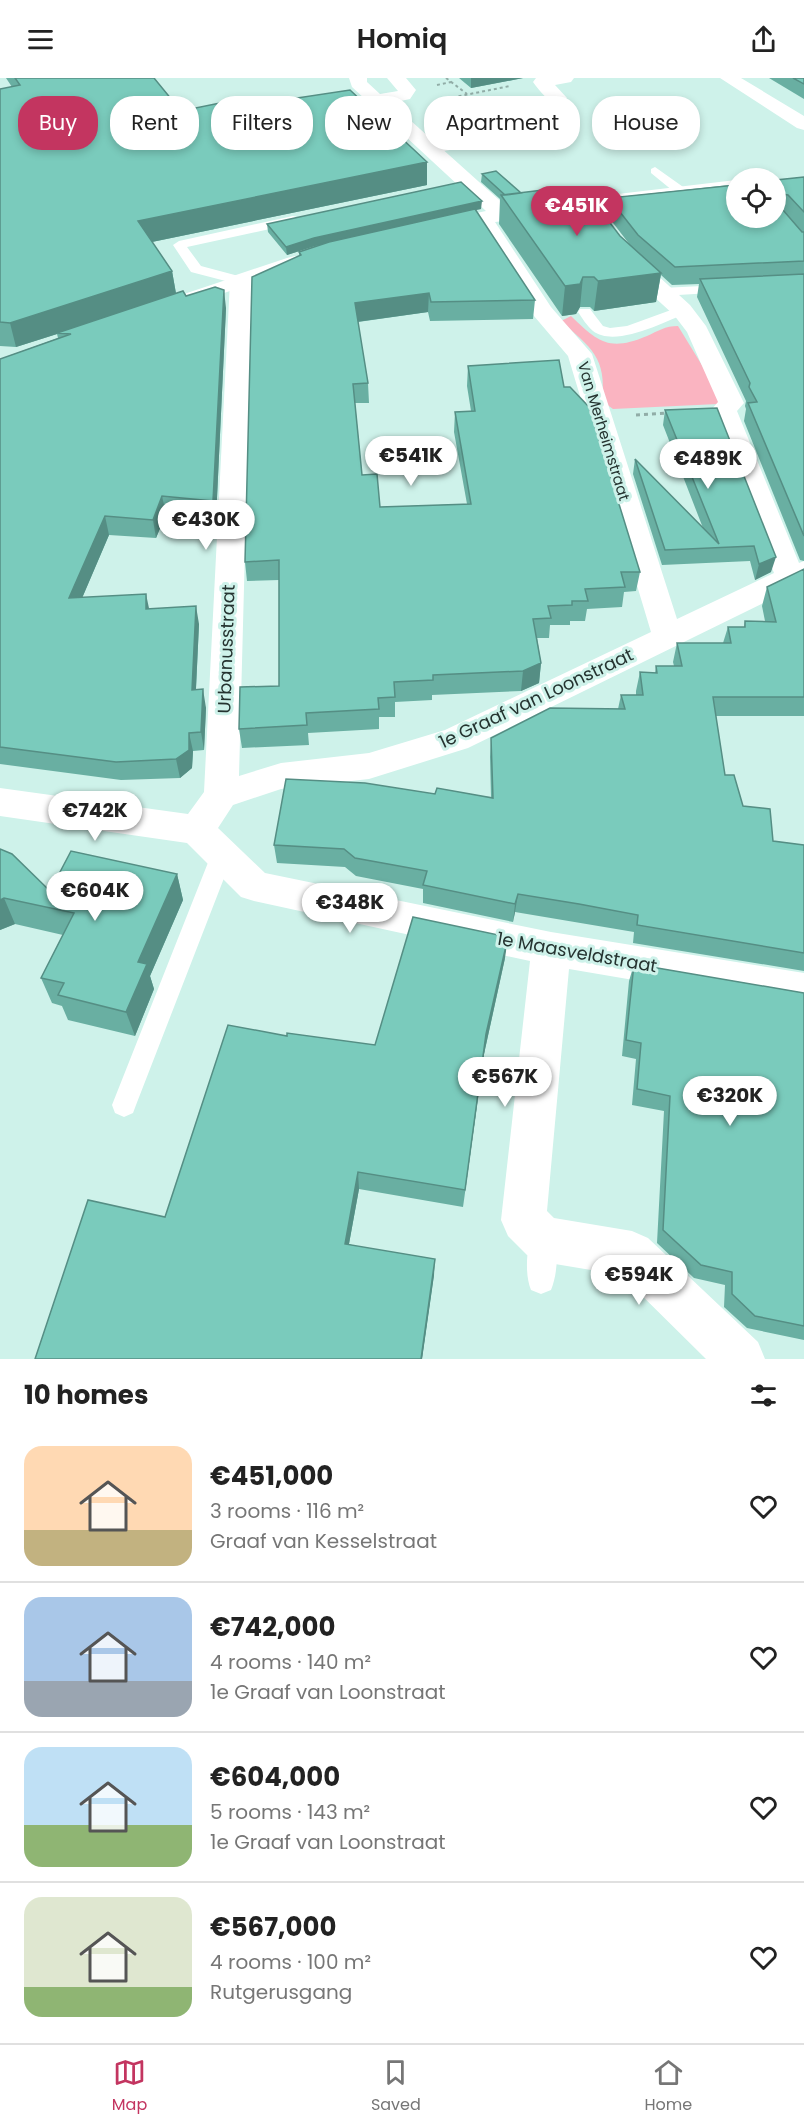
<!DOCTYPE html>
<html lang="en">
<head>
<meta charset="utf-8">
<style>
  :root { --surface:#fff; --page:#f2f2f2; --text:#222; --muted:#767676; --line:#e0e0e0; --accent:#c33560 }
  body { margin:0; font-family:Poppins,sans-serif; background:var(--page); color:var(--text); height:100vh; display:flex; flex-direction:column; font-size:22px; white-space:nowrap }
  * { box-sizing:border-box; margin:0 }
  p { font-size:20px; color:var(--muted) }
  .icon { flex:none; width:33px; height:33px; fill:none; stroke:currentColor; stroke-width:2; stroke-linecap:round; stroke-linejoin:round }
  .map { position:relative; height:1281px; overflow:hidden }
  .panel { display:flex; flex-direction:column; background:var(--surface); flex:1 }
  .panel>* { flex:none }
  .hud { position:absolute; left:18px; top:18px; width:768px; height:54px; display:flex; gap:12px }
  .fabs { position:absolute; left:726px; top:90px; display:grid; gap:12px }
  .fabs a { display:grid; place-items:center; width:60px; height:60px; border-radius:50%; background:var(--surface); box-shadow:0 3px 9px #0003; font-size:30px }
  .price { position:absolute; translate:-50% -51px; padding:0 14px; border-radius:21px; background:#fff; color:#222; font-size:20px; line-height:39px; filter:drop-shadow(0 2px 3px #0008) }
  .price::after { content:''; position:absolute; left:50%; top:36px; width:18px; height:14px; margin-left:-9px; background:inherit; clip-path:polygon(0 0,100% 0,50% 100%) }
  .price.active { background:var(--accent); color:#fff }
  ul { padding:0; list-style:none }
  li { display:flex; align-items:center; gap:18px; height:150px; padding:0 24px }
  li+li { border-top:2px solid var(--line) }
  li span { display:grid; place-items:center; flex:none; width:168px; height:120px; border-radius:18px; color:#555 }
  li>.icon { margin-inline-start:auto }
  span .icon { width:72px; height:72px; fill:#fffc; stroke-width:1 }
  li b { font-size:26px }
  h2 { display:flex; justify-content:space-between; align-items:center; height:72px; padding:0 24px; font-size:26px }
  .tag { padding:0 21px; border-radius:24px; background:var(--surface); box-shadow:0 3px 9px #0003; font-size:21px; line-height:54px }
  .tag.active { background:var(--accent); color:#fff }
  header { display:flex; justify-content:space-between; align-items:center; height:78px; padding:0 24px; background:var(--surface); font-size:27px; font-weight:600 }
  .dock { display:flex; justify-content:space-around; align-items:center; height:84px; border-top:2px solid var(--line); background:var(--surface); font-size:16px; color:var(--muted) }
  .dock a { display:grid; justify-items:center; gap:3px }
  .dock .active { color:var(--accent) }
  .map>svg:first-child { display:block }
  .green { fill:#fab4c1 }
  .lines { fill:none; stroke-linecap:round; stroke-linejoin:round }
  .path-far1 { stroke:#91ada7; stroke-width:2; stroke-dasharray:3 3; stroke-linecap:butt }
  .path { stroke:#91ada7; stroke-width:3; stroke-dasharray:4 4; stroke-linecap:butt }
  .service { fill:#fff; fill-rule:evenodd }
  .pedestrian { fill:#fff; fill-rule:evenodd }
  .minor { fill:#fff; fill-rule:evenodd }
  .wall { fill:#69afa2 }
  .shaded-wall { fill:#558e84 }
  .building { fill:#7acbbc; stroke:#558e84; stroke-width:1.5 }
  .labels { text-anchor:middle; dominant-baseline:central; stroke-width:6; stroke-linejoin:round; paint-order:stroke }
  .far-street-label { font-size:15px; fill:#253330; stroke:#cef2ea }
  .street-label { font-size:18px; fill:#253330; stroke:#cef2ea }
</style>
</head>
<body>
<header><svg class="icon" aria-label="menu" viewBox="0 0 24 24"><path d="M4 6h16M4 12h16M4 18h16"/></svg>Homiq<svg class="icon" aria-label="share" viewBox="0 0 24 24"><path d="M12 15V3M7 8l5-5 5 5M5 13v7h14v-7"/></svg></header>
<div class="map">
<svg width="804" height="1281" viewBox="0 0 804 1281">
  <rect width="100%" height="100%" fill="#cef2ea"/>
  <path class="green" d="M571,238C598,264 609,274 647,258C658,253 665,248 678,248L722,320L718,326L613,331L602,323C607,279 591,270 561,243Z"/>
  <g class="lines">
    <path class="path-far1" d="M446,0L467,16
      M437,7L451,4
      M435,23L510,8"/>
    <path class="path" d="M636,337L668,335"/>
    <path class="service" d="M482,61L488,64L486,66L432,75L426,72L432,69Z
      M655,89L686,111V117H678L651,95V91Z
      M293,138L297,139L299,142L297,145L187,169L201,188L246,200L248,203L241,207L191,194L173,167L179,163Z
      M722,207L729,211L727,214L662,218L655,214L662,210Z
      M682,228L687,229L689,232L687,235C664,244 615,270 593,253C587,248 582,240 578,234L580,231H590L603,248L610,250L627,248Z
      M222,768L230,771L233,777L136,1027L133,1035L124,1039L115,1035L112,1027L211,777L214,771Z
      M543,1148L553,1151C559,1168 558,1195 551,1212L541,1216L531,1212C524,1195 527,1168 533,1151Z"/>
    <path class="pedestrian" d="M241,197L248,199L251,203L248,207L182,229L175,227L172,223L175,219Z"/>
    <path class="minor" d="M349,0H367V4L380,16L398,13L387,0H406L416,12L410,21L391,25L507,129L736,102V114L495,144L551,229L592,276L677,541L774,495L711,332L718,324L687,254L674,237L617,185L614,180L617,175L625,173L633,175L690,227L706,248L744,325L737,333L799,485L804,483V505L468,670L369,701L281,711L233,727L218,750L265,795L551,854L804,895V931L569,891L547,1133L554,1140L632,1153L648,1160L758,1264L765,1281H706L621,1197L543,1184L527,1177L508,1158L501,1142L530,883L254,823L241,819L187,765L0,738V710L188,736L204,714L230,203L233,198L287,180L295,178L303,180L306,185L303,190L252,207L239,698L281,685L369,675L445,652L651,554L568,278L534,238L476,147L435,155L428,153L424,149L428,145L486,133L352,9Z
      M536,0H574L571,4L555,7L567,20L564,24C550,27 541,15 533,4Z
      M720,0H741L804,38V52L797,50Z"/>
  </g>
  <path class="wall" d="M6,0H154L181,33L427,84V107L152,164L172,193L176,215L226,230L216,441L166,436L156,460L109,457L82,520L149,531L199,546L196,611L206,630L204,672L193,673L192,690L180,700L121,702L0,686V281L58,260L57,256L16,269L0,268V11L12,9Z
    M459,0H523L471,10Z
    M769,0H804V21Z
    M482,96L521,115L549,117L620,158L630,167L607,137L609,120L804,99V483L800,482L744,343L746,331L745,328L746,323L697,219L699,206L672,207L661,197L656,224L594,233L590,229H580L576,236L562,238L499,146L500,121L481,104Z
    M481,131L475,132L535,222L533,241L430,243L428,234L358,244L368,305L369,325H355L362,397L380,429L467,426L454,354L455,334L471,333L467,308L468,288L564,309L640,494L636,513L624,514L622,529L587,531L585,543H570V547H550L549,560H537L541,585L539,605L521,613L432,617V622L395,624V639H379V651L308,655L309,667L242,670L239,651L279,608V502L247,503L245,484L299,179V174L321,166L287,177L268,154L267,146Z
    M665,332L771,494L755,502L750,483L662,487L633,396L635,381L703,450L663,347Z
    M804,491V638H716L725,697L743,728L773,763L804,767V893L633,865L634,854L515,834L513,844L423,825V811L356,798L345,789L277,785L274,767L435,716L491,719L490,679L491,660L618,631L621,617H636V613L640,594L655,595L656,588H674L673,584L677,565H723L728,549H744L745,543H765L762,528L767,509Z
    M0,771L50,813L177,796L183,822L150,898L154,911L135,958L68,942L62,928L52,925L41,900L63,857L15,846L0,852Z
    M505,880L484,976L463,1129L359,1111L349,1166L434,1197L422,1281H35L165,1139L287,958L375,967Z
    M634,886L804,915V1262L747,1250L724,1229L725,1207L694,1200L657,1165L664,1033L632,1027L636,981L622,978L629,903Z"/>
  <path class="shaded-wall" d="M471,0H523L471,10Z
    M427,84V107L142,166L138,143Z
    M782,116L778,133L776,135V121Z
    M482,123L481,131L315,168L287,177L286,169L314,160Z
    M172,193L176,216L57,255V256L16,269L10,245Z
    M661,195L656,224L594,233L598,203Z
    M583,199L580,229L576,236L562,238L565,208Z
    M224,212L226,230L216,441L213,423Z
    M429,215L428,234L356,244L355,225Z
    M162,418L166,436L156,460L153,442Z
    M105,438L109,457L74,539L69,520Z
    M776,479L771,494L755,502L759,486Z
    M146,516L150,535L146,531Z
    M196,528L199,546L195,630L192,612Z
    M541,585L539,605L521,613L523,593Z
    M203,611L206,630L204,672L201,654Z
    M189,655L193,673L192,690L180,700L176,681Z
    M177,796L183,822L150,898L154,911L135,958L126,934L138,884Z
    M518,816L515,834L513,844L515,826Z
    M4,820L15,846L0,852V822Z
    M508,859L505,880L484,976L463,1129L486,956Z
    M358,1094L359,1111L346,1182L345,1166Z
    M435,1181L434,1197L422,1281H421Z"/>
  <path class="building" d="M15,0H154L181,33L220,25L237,29L350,12L427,84L138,143L172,193L10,245L0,244V11L20,7Z
    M793,0H804V6Z
    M496,93L521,115L505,117L482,96Z
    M804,99V134L788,117L782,116L776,121V102Z
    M461,104L482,123L314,160L286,169L267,146Z
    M736,107V140H776V124L802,154H804V183L675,189L638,157L609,120Z
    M543,112L549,117L585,112L620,158L661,195L598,203L594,199H583L580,206L565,208L501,117Z
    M475,131L535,222L431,224L429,215L355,225L368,305L353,306L362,397L377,396L380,429L471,426L455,334L475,333L468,288L559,282L564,309H570L589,329L640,494H621L625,509L585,511L588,523H572V527L548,528L551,540L533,541L541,585L523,593L433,597V602L394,604L395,619L378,620L379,631L306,635L307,647L239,651L240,609L279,608V482L245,484L252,199L301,177L299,174L329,164Z
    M804,196V458L748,325L757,324L749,309L750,305L700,201Z
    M215,209L224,212L213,423L162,418L153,442L105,438L69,520L146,516V531L196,528L192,612L203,611L201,654L189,655V672L176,681L116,684L0,669V281L71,256L57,255L183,213L186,218Z
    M717,330L776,479L759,486L754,468L665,472L635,381L719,466L665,332Z
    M804,491V619H713L725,697H734L743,728L770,731L773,763L804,767V875L637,847L638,837L579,826L518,816L515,826L423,807L427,793L355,780L344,771L274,767L286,701L365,705L435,716L437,710L493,720L491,660L550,630L625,631L621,617H643L640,594L657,595L656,588H682L677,565H731L728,549H745V543L776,544L767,509Z
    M0,771L12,776L50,813L71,773L177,796L138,884L147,886L126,934L58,917L64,905L41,900L74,835L4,820L0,822Z
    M413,839L508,859L486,956L465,1112L358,1094L345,1166L435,1181L421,1281H35L88,1122L165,1139L228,947L287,958V955L375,967Z
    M634,886L804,915V1248L755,1238L732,1216V1194L701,1187L663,1152L670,1018L637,1011L641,965L626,962Z"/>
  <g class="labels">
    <g class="far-street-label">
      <text transform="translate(604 353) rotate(73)">Van Merheimstraat</text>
    </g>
    <g class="street-label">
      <text transform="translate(226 571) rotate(-88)">Urbanusstraat</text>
      <text transform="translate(536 620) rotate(-25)">1e Graaf van Loonstraat</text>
      <text transform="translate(577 874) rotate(10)">1e Maasveldstraat</text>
    </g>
  </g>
</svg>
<div class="fabs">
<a><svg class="icon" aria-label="locate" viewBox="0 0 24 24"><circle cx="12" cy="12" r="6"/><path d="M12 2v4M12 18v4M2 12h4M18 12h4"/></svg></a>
</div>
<b class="price active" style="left:577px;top:159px">€451K</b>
<b class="price" style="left:411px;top:409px">€541K</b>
<b class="price" style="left:708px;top:412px">€489K</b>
<b class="price" style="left:206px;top:473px">€430K</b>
<b class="price" style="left:95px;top:764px">€742K</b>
<b class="price" style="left:95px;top:844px">€604K</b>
<b class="price" style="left:350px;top:856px">€348K</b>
<b class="price" style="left:505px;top:1030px">€567K</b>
<b class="price" style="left:730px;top:1049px">€320K</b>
<b class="price" style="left:639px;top:1228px">€594K</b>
<div class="hud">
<a class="tag active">Buy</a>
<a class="tag">Rent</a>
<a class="tag">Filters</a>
<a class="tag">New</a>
<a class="tag">Apartment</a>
<a class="tag">House</a>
</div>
</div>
<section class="panel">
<h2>10 homes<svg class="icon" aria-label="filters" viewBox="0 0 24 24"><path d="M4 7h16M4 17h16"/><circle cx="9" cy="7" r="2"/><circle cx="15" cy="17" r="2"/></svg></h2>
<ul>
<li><span style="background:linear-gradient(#ffd9b3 70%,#c2b280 0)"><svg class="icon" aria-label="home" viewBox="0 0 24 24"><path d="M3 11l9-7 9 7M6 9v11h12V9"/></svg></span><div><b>€451,000</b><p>3 rooms · 116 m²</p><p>Graaf van Kesselstraat</p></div><svg class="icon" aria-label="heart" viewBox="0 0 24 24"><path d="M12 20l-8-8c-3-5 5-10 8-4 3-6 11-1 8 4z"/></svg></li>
<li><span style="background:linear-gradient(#a9c7e8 70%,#9aa5b1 0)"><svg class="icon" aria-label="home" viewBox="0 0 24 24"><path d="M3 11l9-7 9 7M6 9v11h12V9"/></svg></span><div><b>€742,000</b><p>4 rooms · 140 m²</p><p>1e Graaf van Loonstraat</p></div><svg class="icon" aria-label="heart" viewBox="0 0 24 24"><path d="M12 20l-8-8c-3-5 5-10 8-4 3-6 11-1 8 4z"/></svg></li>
<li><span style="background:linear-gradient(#bfe0f5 65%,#8fb573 0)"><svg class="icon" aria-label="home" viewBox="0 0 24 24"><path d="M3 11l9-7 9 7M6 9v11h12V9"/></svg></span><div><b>€604,000</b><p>5 rooms · 143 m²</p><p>1e Graaf van Loonstraat</p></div><svg class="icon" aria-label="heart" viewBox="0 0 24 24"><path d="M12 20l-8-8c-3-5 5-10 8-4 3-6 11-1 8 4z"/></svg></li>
<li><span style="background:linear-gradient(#dfe7d0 75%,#8fb573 0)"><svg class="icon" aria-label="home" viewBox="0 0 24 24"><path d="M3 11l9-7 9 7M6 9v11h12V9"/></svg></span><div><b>€567,000</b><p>4 rooms · 100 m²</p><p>Rutgerusgang</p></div><svg class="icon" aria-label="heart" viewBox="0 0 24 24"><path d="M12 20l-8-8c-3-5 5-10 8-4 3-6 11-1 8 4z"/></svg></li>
</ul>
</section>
<nav class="dock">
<a class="active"><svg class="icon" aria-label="map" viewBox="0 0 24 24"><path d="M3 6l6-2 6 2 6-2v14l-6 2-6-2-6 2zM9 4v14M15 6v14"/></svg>Map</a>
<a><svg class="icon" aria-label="saved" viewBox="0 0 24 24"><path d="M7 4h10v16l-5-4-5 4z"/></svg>Saved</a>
<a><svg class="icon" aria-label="home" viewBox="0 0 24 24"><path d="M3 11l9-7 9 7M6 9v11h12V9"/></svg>Home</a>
</nav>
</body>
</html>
